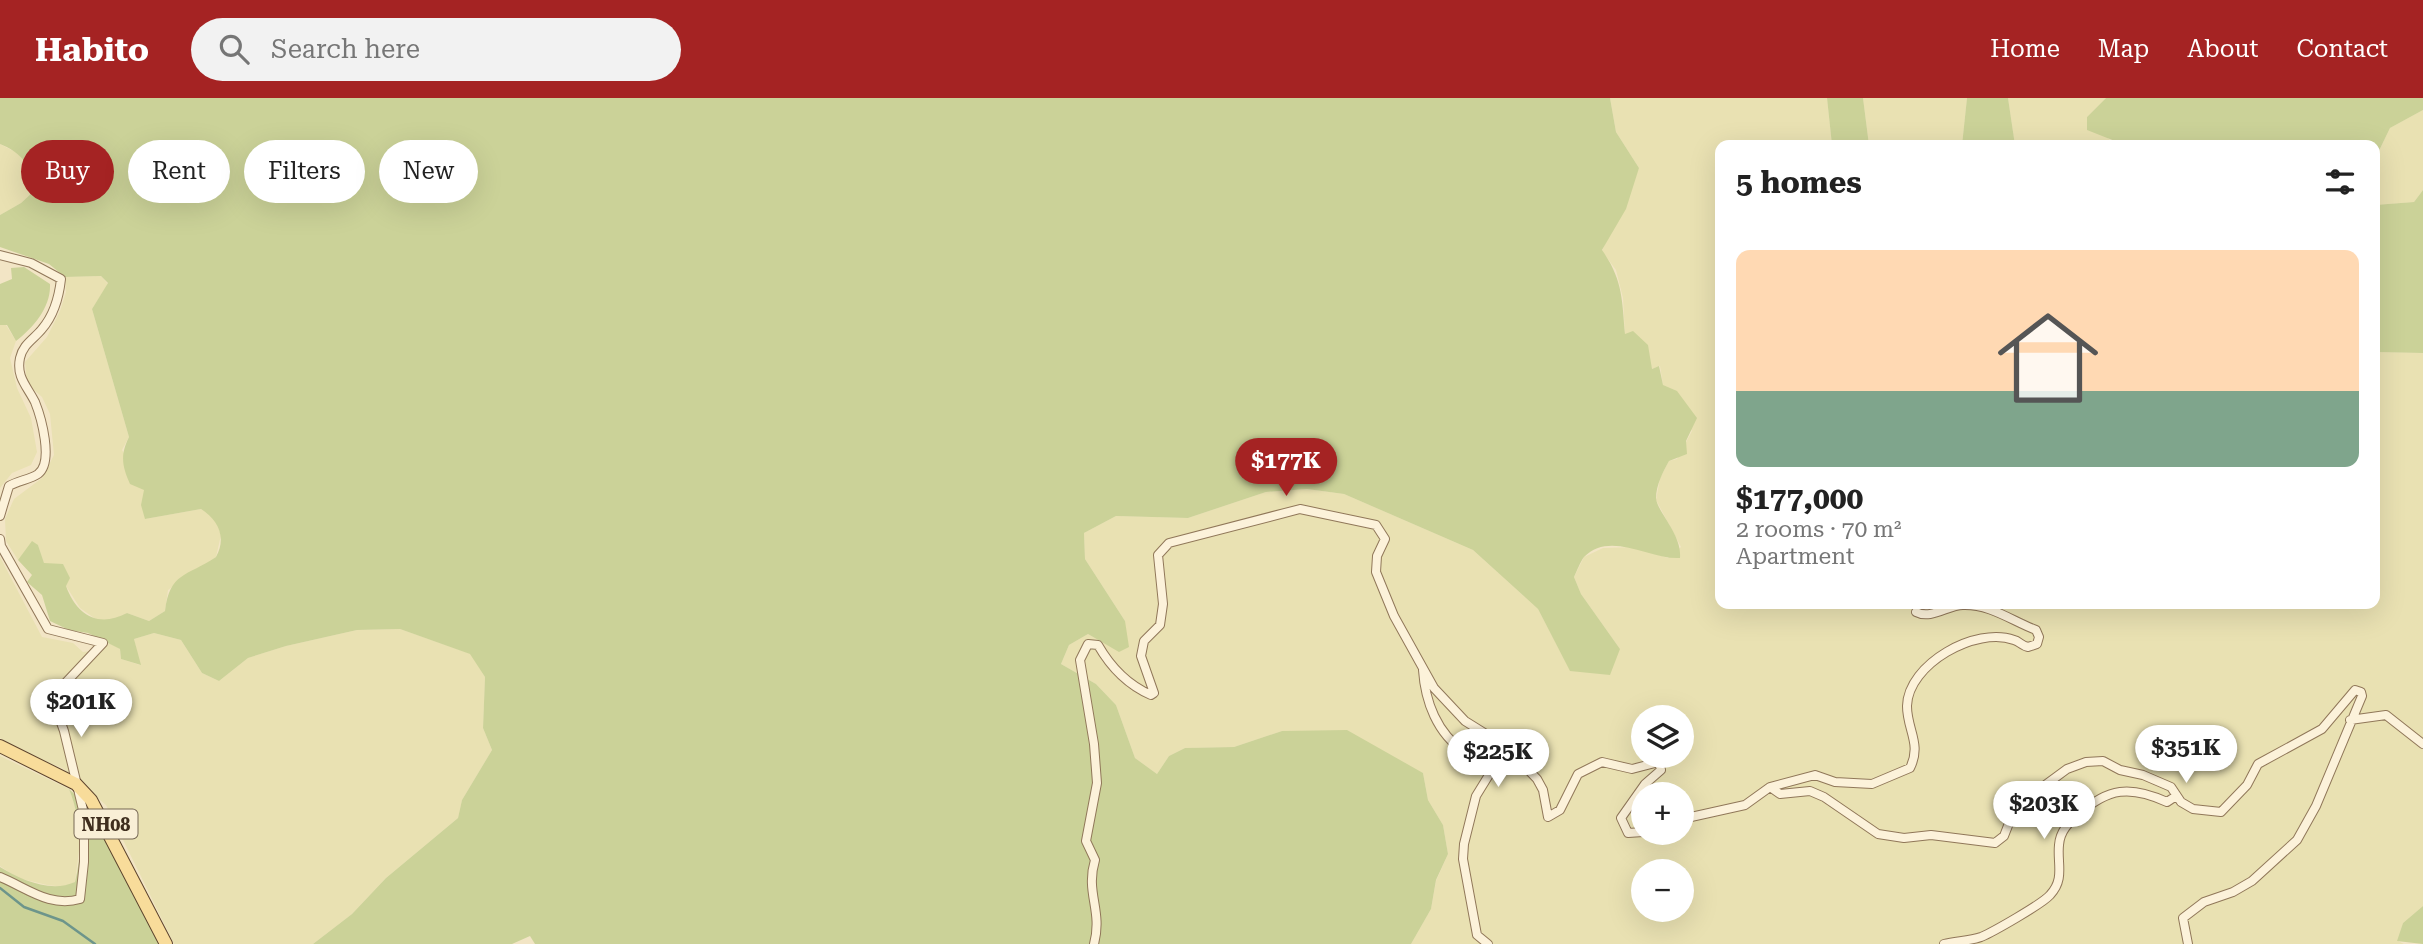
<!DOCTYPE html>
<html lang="en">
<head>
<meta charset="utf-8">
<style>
  :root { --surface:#fff; --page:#f2f2f2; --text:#222; --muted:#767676; --line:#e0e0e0; --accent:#a52323 }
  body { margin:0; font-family:"Roboto Serif",serif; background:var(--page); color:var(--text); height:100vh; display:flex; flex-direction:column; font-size:26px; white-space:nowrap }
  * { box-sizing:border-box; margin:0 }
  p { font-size:23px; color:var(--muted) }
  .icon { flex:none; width:38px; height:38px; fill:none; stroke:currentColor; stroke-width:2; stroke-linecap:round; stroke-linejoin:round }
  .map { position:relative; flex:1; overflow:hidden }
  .details { position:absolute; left:1715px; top:42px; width:665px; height:469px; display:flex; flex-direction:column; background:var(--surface); border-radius:14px; box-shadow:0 7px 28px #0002 }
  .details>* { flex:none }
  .hud { position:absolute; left:21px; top:42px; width:665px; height:63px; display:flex; gap:14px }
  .tools { position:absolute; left:1631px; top:607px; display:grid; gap:14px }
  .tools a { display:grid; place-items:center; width:63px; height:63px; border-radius:50%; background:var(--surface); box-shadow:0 7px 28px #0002; font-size:35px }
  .price { position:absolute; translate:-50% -60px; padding:0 16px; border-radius:24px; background:#fff; color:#222; font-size:23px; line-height:46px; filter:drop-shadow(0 2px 4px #0008) }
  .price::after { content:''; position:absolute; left:50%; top:42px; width:21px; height:16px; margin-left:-10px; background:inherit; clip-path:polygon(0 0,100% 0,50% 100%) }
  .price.current { background:var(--accent); color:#fff }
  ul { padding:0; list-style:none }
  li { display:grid; align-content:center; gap:14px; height:371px; padding:0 21px }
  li+li { border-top:2px solid var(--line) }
  li span { display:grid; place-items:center; height:217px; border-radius:14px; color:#555 }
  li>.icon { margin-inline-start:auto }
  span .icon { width:126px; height:126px; fill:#fffc; stroke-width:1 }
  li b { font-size:30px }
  h2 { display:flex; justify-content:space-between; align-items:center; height:84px; padding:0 21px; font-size:30px }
  .chip { padding:0 24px; border-radius:32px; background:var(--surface); box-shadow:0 7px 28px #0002; font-size:24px; line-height:63px }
  .chip.current { background:var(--accent); color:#fff }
  header { display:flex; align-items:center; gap:42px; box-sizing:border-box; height:98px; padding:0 35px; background:var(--accent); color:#fff }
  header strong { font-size:33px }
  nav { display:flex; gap:38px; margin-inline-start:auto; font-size:24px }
  .search { width:490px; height:63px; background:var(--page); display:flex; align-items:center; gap:18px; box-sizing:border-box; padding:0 24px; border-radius:38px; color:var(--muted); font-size:26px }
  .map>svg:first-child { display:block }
  .farmland { fill:#e9e1b2; fill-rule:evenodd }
  .green { fill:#cbd298 }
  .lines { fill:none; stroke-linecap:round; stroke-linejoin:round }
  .stream { stroke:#6d958b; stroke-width:2.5 }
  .minor-casing { stroke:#907759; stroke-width:10 }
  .primary-casing { stroke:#5d442d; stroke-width:14 }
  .minor { stroke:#fcf2da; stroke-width:8 }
  .primary { stroke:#f8dc9a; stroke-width:12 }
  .labels { text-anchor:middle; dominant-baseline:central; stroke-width:6; stroke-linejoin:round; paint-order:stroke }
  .shield { fill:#f9efd6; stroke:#776855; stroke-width:2 }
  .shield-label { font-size:18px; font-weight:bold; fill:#3f2e1e }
</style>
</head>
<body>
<header>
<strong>Habito</strong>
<div class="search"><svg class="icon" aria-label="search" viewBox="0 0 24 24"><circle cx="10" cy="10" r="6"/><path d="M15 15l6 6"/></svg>Search here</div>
<nav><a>Home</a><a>Map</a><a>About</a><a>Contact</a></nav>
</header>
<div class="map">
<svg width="2423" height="846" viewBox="0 0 2423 846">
  <rect width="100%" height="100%" fill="#f2e5c5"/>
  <path class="farmland" d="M1610,0H1827L1832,47H1720V506H2375V254L2423,255V808L2403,825L2398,843L2404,846H1411L1431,811L1436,783L1448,756L1443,727L1428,702L1423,675L1282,633L1234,649L1185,650L1169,658L1157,676L1135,660L1116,607L1096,586L1061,566L1069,547L1088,536L1119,553L1125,523L1085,461L1084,435L1116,418L1188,420L1266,394L1307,391L1344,396L1473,452L1538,511L1570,572L1620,551L1581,496L1574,479L1584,459L1603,450L1635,449L1668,460L1681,449L1656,402L1660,380L1669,363L1677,361L1692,333L1663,287L1660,268L1652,271L1625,237L1623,200L1616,172L1602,153L1639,70L1616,34ZM1643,620H1682V658H1643ZM1643,696H1682V735H1643ZM1643,774H1682V812H1643Z
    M1863,0H1967L1962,47H1869Z
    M2008,0H2106L2087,19L2111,43L2125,47H2015Z
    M2423,12V92L2414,104L2375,107V61L2390,30Z
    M0,46L21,57L34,77V93L21,105L0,117Z
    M101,178L108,186L92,211L129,339L122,352L145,392V421L201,411L215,420L221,437L216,459L168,492L165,513L149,523L127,515L110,524L97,522L80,510L66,488L44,466L38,447L18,462L6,443L5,421L14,401L42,380L54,357L50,316L42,299L27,286L25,264L47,239L60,213L66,194L65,179Z
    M0,227H6L16,243L10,260L17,290L31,320L37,354L31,367L12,375L0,390Z
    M0,459L42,539L73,545L83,554L99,552L111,544L120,551L121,561L140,567L134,541L154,535L181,542L202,575L219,583L248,560L286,548L357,532L400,531L471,556L485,579L483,630L492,652L462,702L458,720L386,780L352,816L313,846H174L106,707L62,670L22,654L0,640Z
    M0,658L69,691L78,715L80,745L75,784L65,789L47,787L18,780L0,768Z"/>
  <path class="green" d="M0,0H1610L1616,34L1639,70L1626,111L1602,152C1623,182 1622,202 1625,236L1633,233L1648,247L1652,271L1659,268L1663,287L1677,293L1697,320L1686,343L1687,356L1669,363C1663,374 1656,387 1656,400C1657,414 1682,436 1680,460C1651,462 1610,432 1584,459C1580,464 1577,473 1574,479L1581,496L1620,551L1610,577L1570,573L1538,511L1473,452L1344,396L1307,391L1266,394L1188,420L1116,418L1084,435L1085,461L1125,523L1129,549L1119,554L1088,536L1069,547L1061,566L1096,586L1116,607L1135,660L1157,676L1169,658L1185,650L1234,649L1282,633L1347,632L1423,675L1428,702L1443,727L1448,756L1436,782L1431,811L1411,846H535L530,838L512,846H313L352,816L386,780L458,720L462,702L492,652L483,630L485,579L470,556L400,531L357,532L286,548L248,560L219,583L202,575L181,542L154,535L134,541L141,567L121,561L120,551L88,535L69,532L50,523L42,497L27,484L32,477L18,462L32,443L38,447L44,465L63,466L70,480L66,488C77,518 99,530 127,515L149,523L165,513C170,474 186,479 216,459C227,439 218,422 201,411L145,421L141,407L144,392L130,386C122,368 120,357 129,339L92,211L108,185L101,178L65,179L49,166L0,149V117L21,105L34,93C33,69 22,55 0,46Z
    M1827,0H1863L1869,47H1832Z
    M1967,0H2008L2015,47H1962Z
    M2106,0H2423V12L2390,30L2375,61V47H2125L2087,32V19Z
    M2423,92V255L2375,254V107L2414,104Z
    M24,169L50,186C51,209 34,229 16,243L7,227H0V186L12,181L11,170Z
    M69,691L99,719L162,846H0V769C21,782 51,795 75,784C83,752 81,721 69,691Z
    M2423,808V846L2397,843L2403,825Z"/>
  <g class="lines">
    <path class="stream" d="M0,790L24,809L63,823L95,846"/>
    <g class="minor-casing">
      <path id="minor" d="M0,157L31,165L61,181C59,199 54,217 42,231C34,241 23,246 20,260C16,279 27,288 35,304C41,319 54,364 38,376C31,381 17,383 9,388L0,418
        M0,441L1,448L48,531L103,545L55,596V608L64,633L84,716V764L80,801C50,810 27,790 0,779
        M1423,572C1425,603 1437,636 1465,654C1475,660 1483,663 1492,672L1476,698L1464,746L1463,761L1477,837L1488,846
        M2350,622L2386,617L2423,646
        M1770,689L1815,677L1835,684L1872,686L1910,670C1922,646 1907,632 1907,608C1908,566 1976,528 2014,542C2019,543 2022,548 2028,549L2037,546L2039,539L2036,532C2012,523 1990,506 1963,507C1948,507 1931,522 1916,514
        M1682,721L1745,707L1770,689L1780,696L1810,693L1824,699L1878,736L1904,740L1931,737L1995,745L2004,738L2011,720L2025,702L2067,671L2086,664L2103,663L2120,672L2143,677L2171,689L2181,704L2193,711L2221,714L2247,687L2258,666L2322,631L2355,592L2361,594L2362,598L2316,708L2297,742L2252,783L2233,794L2204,804L2183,820L2188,846
        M1094,846C1103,812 1085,795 1095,762L1086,743L1097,685L1094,646L1080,562L1088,546L1098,547C1110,568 1128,587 1151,597L1154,595L1141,558L1144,543L1160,527L1163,506L1158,457L1169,445L1300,411L1376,427L1385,441L1377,458L1376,474L1394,518L1434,590L1465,623L1505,648L1537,681L1543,692L1548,719L1560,712L1578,676L1602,664L1632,671L1659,664L1661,672L1645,686L1621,720L1628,735L1643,734
        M1944,846C1956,843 1970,843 1981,839C1993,834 2042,806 2050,797C2065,781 2057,766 2059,747C2060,733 2069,724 2079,716C2108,690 2130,687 2167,704L2176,698"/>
    </g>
    <g class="primary-casing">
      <path id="primary" d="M0,648L76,686L91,702L166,846"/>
    </g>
    <use href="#minor" class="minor"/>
    <use href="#primary" class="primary"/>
  </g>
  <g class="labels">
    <rect class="shield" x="74.5" y="711.5" width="63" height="29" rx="5"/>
    <g class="shield-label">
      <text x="106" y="726">NH08</text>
    </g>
  </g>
</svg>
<div class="tools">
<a><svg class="icon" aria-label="layers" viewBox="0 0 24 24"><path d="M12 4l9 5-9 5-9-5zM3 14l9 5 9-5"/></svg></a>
<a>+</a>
<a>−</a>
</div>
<b class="price current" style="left:1286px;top:400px">$177K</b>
<b class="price" style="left:81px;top:641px">$201K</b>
<b class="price" style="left:2186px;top:687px">$351K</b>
<b class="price" style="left:1498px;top:691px">$225K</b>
<b class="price" style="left:2044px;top:743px">$203K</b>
<div class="hud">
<a class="chip current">Buy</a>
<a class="chip">Rent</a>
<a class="chip">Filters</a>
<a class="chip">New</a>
</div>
<section class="details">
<h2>5 homes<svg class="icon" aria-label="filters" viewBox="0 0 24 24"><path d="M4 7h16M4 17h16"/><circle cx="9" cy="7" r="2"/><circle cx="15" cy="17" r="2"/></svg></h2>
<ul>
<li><span style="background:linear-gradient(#ffd9b3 65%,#7fa58c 0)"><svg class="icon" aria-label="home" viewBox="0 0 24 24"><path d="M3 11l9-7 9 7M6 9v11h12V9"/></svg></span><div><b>$177,000</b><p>2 rooms · 70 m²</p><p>Apartment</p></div></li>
</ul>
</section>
</div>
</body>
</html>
